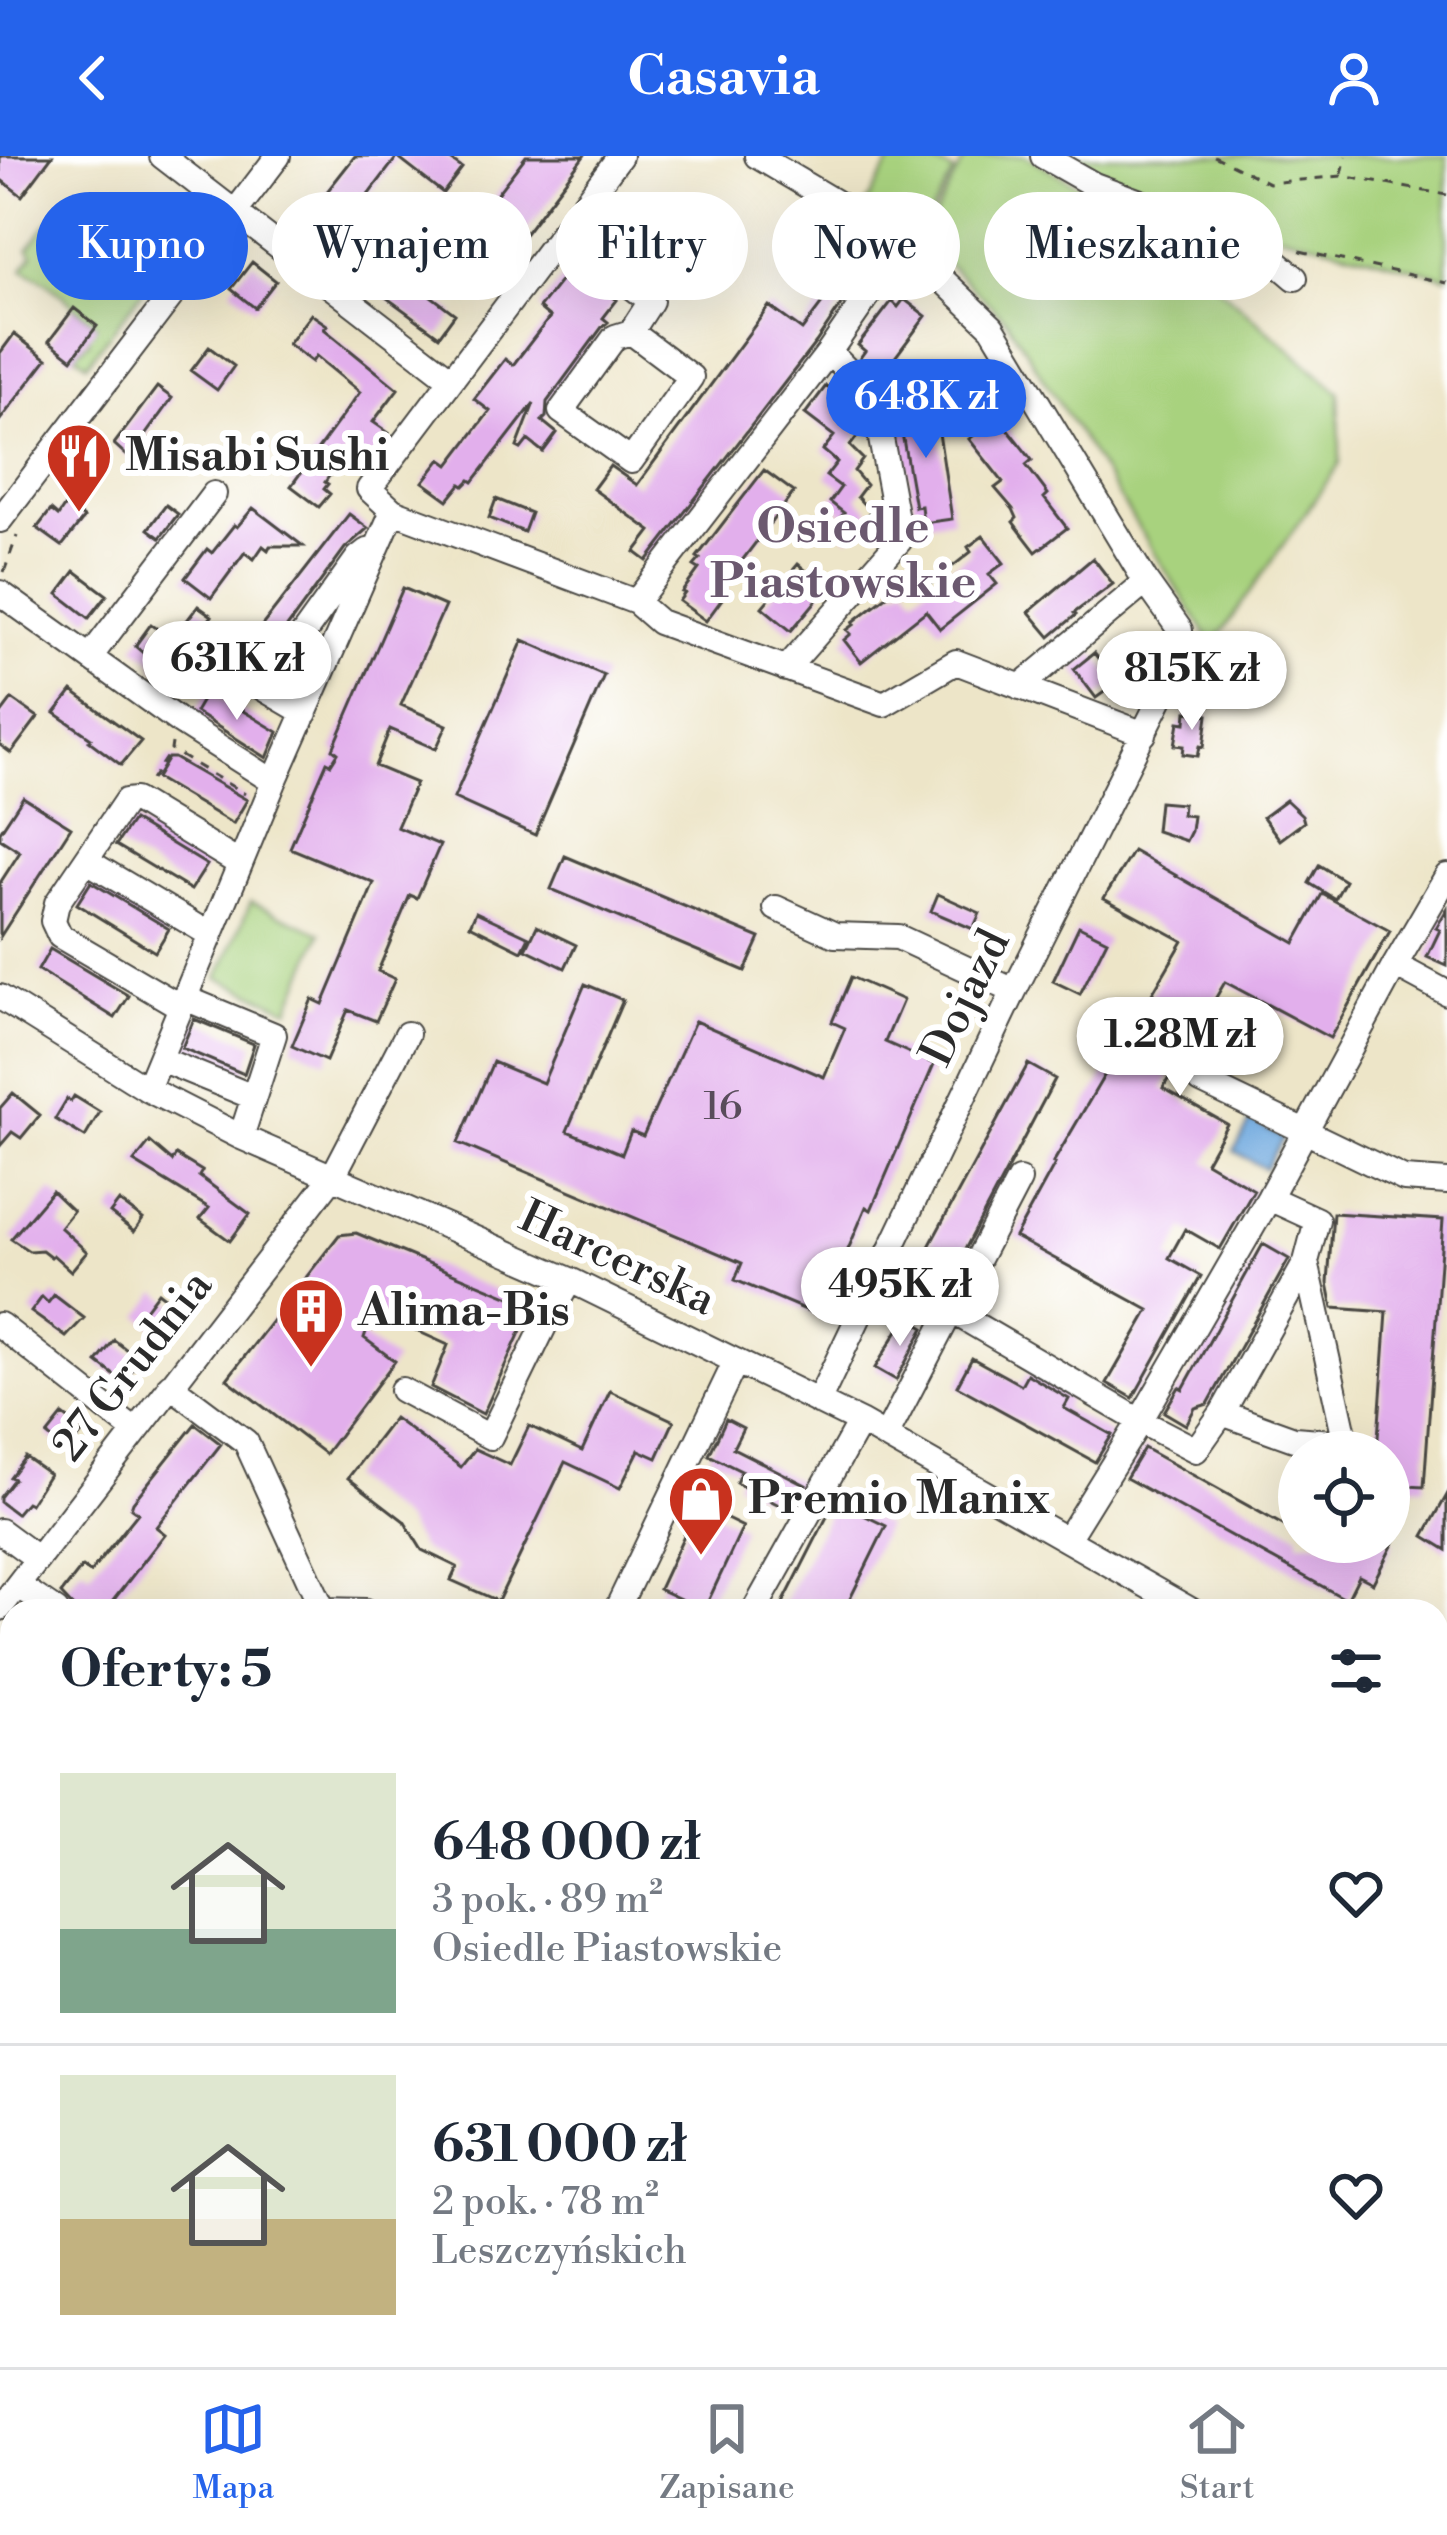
<!DOCTYPE html>
<html lang="pl">
<head>
<meta charset="utf-8">
<style>
  :root { --surface:#fff; --page:#f2f2f3; --text:#1f2937; --muted:#747a83; --line:#e0e1e3; --accent:#2563eb }
  body { margin:0; font-family:"Libre Bodoni",serif; background:var(--page); color:var(--text); height:100vh; display:flex; flex-direction:column; font-size:45px; white-space:nowrap }
  * { box-sizing:border-box; margin:0 }
  p { font-size:39px; color:var(--muted) }
  .icon { flex:none; width:66px; height:66px; fill:none; stroke:currentColor; stroke-width:2; stroke-linecap:round; stroke-linejoin:round }
  .map { position:relative; flex:1; overflow:hidden }
  .sheet { position:absolute; left:0px; top:1443px; width:1449px; height:768px; display:flex; flex-direction:column; background:var(--surface); border-radius:36px 36px 0 0; box-shadow:0 12px 48px #0002 }
  .sheet>* { flex:none }
  .banner { position:absolute; left:36px; top:36px; width:1377px; height:108px; display:flex; gap:24px }
  .tools { position:absolute; left:1278px; top:1275px; display:grid; gap:24px }
  .tools a { display:grid; place-items:center; width:132px; height:132px; border-radius:50%; background:var(--surface); box-shadow:0 12px 48px #0002; font-size:60px }
  .price { position:absolute; translate:-50% -102px; padding:0 27px; border-radius:42px; background:#fff; color:#222; font-size:39px; line-height:78px; filter:drop-shadow(0 3px 6px #0008) }
  .price::after { content:''; position:absolute; left:50%; top:72px; width:36px; height:27px; margin-left:-18px; background:inherit; clip-path:polygon(0 0,100% 0,50% 100%) }
  .price.on { background:var(--accent); color:#fff }
  ul { padding:0; list-style:none }
  li { display:flex; align-items:center; gap:36px; height:300px; padding:0 60px }
  li+li { border-top:3px solid var(--line) }
  li span { display:grid; place-items:center; flex:none; width:336px; height:240px; border-radius:0px; color:#555 }
  li>.icon { margin-inline-start:auto }
  span .icon { width:144px; height:144px; fill:#fffc; stroke-width:1 }
  li b { font-size:51px }
  h2 { display:flex; justify-content:space-between; align-items:center; height:144px; padding:0 60px; font-size:51px }
  .chip { padding:0 42px; border-radius:54px; background:var(--surface); box-shadow:0 12px 48px #0002; font-size:42px; line-height:108px }
  .chip.on { background:var(--accent); color:#fff }
  header { display:flex; justify-content:space-between; align-items:center; height:156px; padding:0 60px; background:var(--accent); color:#fff; font-size:54px; font-weight:700 }
  .dock { display:flex; justify-content:space-around; align-items:center; height:168px; border-top:3px solid var(--line); background:var(--surface); font-size:33px; color:var(--muted) }
  .dock a { display:grid; justify-items:center; gap:6px }
  .dock .on { color:var(--accent) }
  .map>svg:first-child { display:block }
  .green { fill:#a8d27e; stroke:#6a7e54; stroke-width:3 }
  .water { fill:#6ea8de; stroke:#4c6a84; stroke-width:3 }
  .building { fill:#e2afec }
  .lines { fill:none; stroke-linecap:round; stroke-linejoin:round }
  .minor-casing { stroke:#484743; stroke-width:28 }
  .path { stroke:#484743; stroke-width:3; stroke-dasharray:9 9; stroke-linecap:butt }
  .minor { stroke:#fff; stroke-width:24 }
  .labels { text-anchor:middle; dominant-baseline:central; stroke-width:12; stroke-linejoin:round; paint-order:stroke }
  .number-label { font-size:39px; fill:#594c5b }
  .poi-label { font-size:45px; font-weight:bold; fill:#2b2b2b; stroke:#fff; text-anchor:start }
  .street-label { font-size:45px; fill:#2b2b2b; stroke:#fff }
  .neighbourhood-label { font-size:48px; font-weight:bold; fill:#6b596f; stroke:#fff }
</style>
</head>
<body>
<header><svg class="icon" aria-label="back" viewBox="0 0 24 24"><path d="M15 5l-7 7 7 7"/></svg>Casavia<svg class="icon" aria-label="person" viewBox="0 0 24 24"><circle cx="12" cy="8" r="4"/><path d="M4 21q1-7 8-7t8 7"/></svg></header>
<div class="map">
<svg width="1447" height="2211" viewBox="0 0 1447 2211">
  <rect width="100%" height="100%" fill="#fff"/>
  <filter id="ink" filterUnits="userSpaceOnUse"><feTurbulence type="fractalNoise" baseFrequency=".00833" numOctaves="2"/><feDisplacementMap in="SourceGraphic" scale="24" xChannelSelector="R" yChannelSelector="G"/><feConvolveMatrix kernelMatrix="1 2 1 2 8 2 1 2 1" color-interpolation-filters="sRGB"/></filter>
  <filter id="wash" filterUnits="userSpaceOnUse"><feTurbulence type="fractalNoise" baseFrequency=".004" numOctaves="4" result="noise"/><feDisplacementMap in="SourceGraphic" scale="48" xChannelSelector="R" yChannelSelector="G"/><feGaussianBlur stdDeviation="2.7" result="paint"/><feColorMatrix in="noise" values="0 0 0 0 0 0 0 0 0 0 0 0 0 0 0 0 0 1.4 0 .05"/><feComposite in="paint" operator="in"/></filter>
  <g filter="url(#wash)">
    <rect width="100%" height="100%" fill="#ede5c8"/>
    <path class="green" d="M894,0H918L954,16L929,61L916,56L905,72L866,48Z
      M966,0H1026L1081,31L1162,64L1218,131L1339,236L1340,307L1213,489L1007,165L922,83Z
      M1064,0H1447V121L1207,59L1103,25Z
      M59,53L151,124L87,208L75,198L90,185L88,182L96,169L48,127L23,113L33,99L28,92Z
      M251,746L321,777L289,853L218,822Z"/>
    <path class="water" d="M1251,964L1283,982L1265,1013L1234,995Z"/>
    <g id="blocks">
      <path class="building" d="M0,0H52L22,40L0,23Z
        M355,0H445L462,12L443,37L397,1L359,51L393,78L377,99L339,72L325,91L299,71Z
        M526,0H584L522,81L507,69L481,104L469,95L461,106L457,103L451,111L431,95L459,59L473,69Z
        M140,43L156,55L140,76L124,64Z
        M378,100L455,158L439,180L361,123Z
        M252,106L276,125L255,152L231,133Z
        M573,109L617,144L603,162L608,166L602,171L547,246L546,261L542,265L557,277L543,296L528,284L521,293L517,291L534,247L473,326L470,324L464,330L461,328L448,344L423,326L441,303L449,309L490,255L474,243L505,203L513,209L550,161L539,152Z
        M844,118L856,127L816,186L647,405L635,396L651,375L593,333L610,310L637,329L769,150L802,174Z
        M904,143L926,160L882,219L860,202L865,195L858,189L892,145L898,151Z
        M74,152L97,170L72,203L49,185Z
        M311,158L327,169L324,173L398,233L373,266L389,277L369,305L350,291L325,326L328,328L324,333L330,338L319,351L291,330L360,236L316,200L312,206L288,188Z
        M14,178L47,203L0,264V197Z
        M209,191L234,210L217,234L191,215Z
        M826,230L833,236L835,233L850,245L845,252L852,257L847,264L859,278L850,290L863,303L854,315L866,329L857,341L870,355L849,382L834,370L844,357L830,346L841,331L826,320L837,306L823,294L834,280L805,258Z
        M157,231L172,242L144,281L150,286L134,306L114,288Z
        M934,244L952,363L923,367L921,350L915,351L899,260L908,258L906,249Z
        M998,261L1032,304L1026,309L1048,338L1044,342L1067,372L1036,396L1013,366L1017,362L1013,353L995,332L1003,326L969,283Z
        M764,314L794,336L722,431L728,435L706,465L679,445L685,437L682,436L699,413L694,410L700,403L697,401Z
        M496,343L531,357L524,376L489,362Z
        M66,348L84,362L62,390L37,372L51,354L58,360Z
        M166,349L178,358L160,382L148,373Z
        M253,352L303,390H270L268,394L263,390L254,403L245,396L211,442L185,422L207,393L212,397L234,369L237,371Z
        M349,358L368,372L345,392L250,522L232,508Z
        M983,380L1004,407L989,418L997,428L940,473L926,455L861,506L844,484L851,478L847,474L855,468L853,466L897,432L898,434L905,428L915,440L971,396L968,391Z
        M1093,402L1113,428L1074,457L1076,459L1050,481L1029,456Z
        M798,408L824,430L818,437L821,439L791,475L762,451Z
        M75,415L107,439L89,462L58,438Z
        M403,432L445,450L401,549L447,569L436,593L390,573L375,610L416,627L397,671L440,689L417,742L410,739L378,815L395,823L376,865L348,854L326,905L292,890L312,843L323,848L374,727L290,692L327,606L331,608L338,597L333,593Z
        M198,450L212,460L182,498L193,507L177,528L153,510L155,507L135,490L151,468L172,484Z
        M523,484L604,519L535,679L454,642Z
        M1094,497L1117,527L1096,542L1074,513Z
        M208,534L278,576L267,602L195,556Z
        M72,535L141,585L121,609L89,585L91,582L55,557Z
        M12,543L38,561L11,597L0,589V559Z
        M1187,555L1208,559L1204,591L1200,590L1198,600L1183,598L1184,590L1175,589L1179,566L1186,567Z
        M168,602H174L247,644L233,668L156,622Z
        M23,641L71,671L0,781V727L20,696L0,683V676Z
        M1286,644L1302,659L1304,666L1280,684L1263,661Z
        M1159,646L1183,648L1182,659L1193,660L1191,675L1186,685L1156,675Z
        M133,664L207,709L191,734L116,689Z
        M1133,695L1295,787L1322,738L1390,775L1330,882L1225,826L1163,932L1227,968L1206,1006L1254,1034L1220,1093L1185,1073L1169,1102L1201,1120L1133,1242L1107,1227L1149,1154L1015,1081L1055,1008L1053,1007L1183,785L1104,742Z
        M565,700L760,782L745,815L551,733Z
        M1319,709L1345,725L1335,743L1309,727Z
        M91,726L169,773L155,796L77,748Z
        M938,738L980,757L973,773L931,755Z
        M1447,753V810L1427,801L1440,774L1436,772Z
        M476,756L529,781L522,795L470,769Z
        M537,770L576,789L565,812L526,793Z
        M1079,770L1107,784L1080,838L1053,825Z
        M50,793L129,840L115,862L38,814Z
        M851,821L903,844L885,886L934,908L871,1054L866,1051L820,1160L735,1124L742,1107L458,987L493,906L543,927L585,828L623,844L567,975L622,998L631,975L643,980L695,865L824,921L845,872L832,866Z
        M194,863L254,888L244,918L182,892Z
        M1028,908L1055,923L943,1135L913,1120Z
        M13,937L40,959L21,982L12,976L0,990V952Z
        M74,940L100,956L85,981L55,963L67,943L71,945Z
        M150,986L172,1005L176,999L202,1015L199,1020L250,1058L230,1085L200,1063L209,1052L134,1006Z
        M52,1035L73,1055L60,1071L87,1096L71,1115L53,1099L51,1101L42,1094L29,1095L11,1083Z
        M119,1045L143,1063L134,1076L110,1057Z
        M1333,1057L1443,1064L1424,1331L1389,1329V1296H1377L1387,1156L1333,1152L1328,1127Z
        M356,1077L532,1150L483,1258L431,1231L448,1189L373,1155L364,1182L395,1205L325,1298L227,1223L339,1079Z
        M1263,1088L1289,1103L1208,1248L1195,1252L1186,1269L1164,1256L1179,1231L1183,1233Z
        M158,1136L180,1153L162,1177L140,1160Z
        M54,1139L84,1162L66,1181L31,1156L42,1141L48,1147Z
        M906,1161L924,1172L896,1224L875,1212Z
        M114,1184L140,1204L123,1226L97,1206Z
        M972,1202L1021,1229L1027,1218L1069,1243L1064,1252L1112,1279L1095,1306L957,1230Z
        M610,1235L674,1265L657,1302L639,1294L620,1332L565,1306L498,1445L451,1424L457,1411L422,1394L404,1365L348,1322L394,1262L461,1311L475,1293L510,1309L529,1270L582,1295Z
        M63,1259L84,1275L70,1293H64L47,1279Z
        M726,1263L743,1272L733,1292L806,1329L791,1355L736,1327L741,1315L709,1299Z
        M195,1268L221,1288L156,1371L165,1378L105,1455H77L61,1438L82,1411L90,1417L138,1357L131,1352L133,1346Z
        M1144,1292L1299,1378V1386H1394L1373,1427L1359,1420L1347,1444L1126,1322Z
        M25,1301L49,1318L30,1348L26,1346L16,1358L0,1346V1341L14,1323L10,1321Z
        M1447,1339V1394L1424,1380Z
        M835,1345L886,1370L844,1455H779Z
        M698,1349L743,1371L704,1454L659,1433Z"/>
    </g>
  </g>
  <g filter="url(#ink)">
    <use href="#blocks" fill-opacity="0" stroke="#484743" stroke-width="3"/>
    <g class="lines">
      <g class="minor-casing">
        <path id="minor" d="M162,0L451,223
          M620,0L369,333L393,355L636,446L659,466L884,548L956,506L1144,578
          M757,0L904,87L992,171L1146,426L1180,474V504L1014,835L818,1246
          M1043,0L1094,29L1256,89L1295,122
          M563,78L651,145L631,176L615,181L561,255L631,305L691,221L631,176
          M0,364L278,0
          M0,437L180,566L274,626
          M636,446L829,196L904,87
          M90,501L214,338
          M786,513L900,384L873,240L829,196
          M1020,531L1146,426
          M305,557L264,533L358,402L367,395
          M87,705L211,779
          M776,752L835,779L898,781L1014,835
          M1395,809L1447,837
          M0,841L147,933L241,981L570,1124L860,1266L1192,1455
          M185,842L274,879L241,981
          M181,851L60,780L53,765L57,747L126,645L135,644L240,708
          M160,903L253,941
          M1201,925L1404,1023L1447,1026
          M147,933L274,626L393,355
          M950,1154L1140,1265L1196,1294L1222,1257L1306,1106
          M0,1169L135,1275
          M170,1229L246,1286L323,1454L366,1455
          M402,1234L490,1281L548,1162L570,1124
          M1222,1257L1294,1283L1346,1287L1306,1106L1317,1064L1269,1042
          M886,1280L1019,1024
          M0,1375L38,1403
          M1067,1383L1140,1265L1269,1042L1395,809L1447,720
          M18,1429L56,1455
          M0,1452L333,1020L407,878
          M616,1455L736,1205
          M754,1455L860,1266
          M1437,1566H1447
          M0,1601L12,1599
          M1437,1612L1447,1618
          M0,1774L12,1793
          M1437,1807L1447,1813
          M259,2199L266,2211
          M192,2211L212,2199
          M947,2211L956,2199"/>
      </g>
      <path class="path" d="M1214,0L1269,27L1342,20L1447,39
        M1342,18L1346,0
        M1300,95L1447,127
        M4,416L17,380
        M172,587L171,594L245,638
        M151,624L171,594
        M0,1489L12,1473
        M0,1708L12,1727
        M1,1815L12,1837
        M299,2199L307,2211"/>
      <use href="#minor" class="minor"/>
    </g>
  </g>
  <defs>
    <g id="restaurant-pin" transform="scale(3.45)"><path d="M0 17L-7.5 6A9.5 9.5 0 1 1 7.5 6Z" fill="#c8321e" stroke="#fff"/><path d="M-5-6h1v4h1v-4h1v4h1v-4h1v5L-1.5 .5V6h-2V.5L-5-1ZM5-6V6H3V1.5H1.5Q1.5-4 5-6Z" fill="#fff"/></g>
    <g id="building-pin" transform="scale(3.45)"><path d="M0 17L-7.5 6A9.5 9.5 0 1 1 7.5 6Z" fill="#c8321e" stroke="#fff"/><path d="M-4-6H4V6H1V3H-1V6H-4ZM-2.5-4.3h1.7v1.8h-1.7ZM.8-4.3h1.7v1.8H.8ZM-2.5-1h1.7V.8h-1.7ZM.8-1h1.7V.8H.8Z" fill="#fff"/></g>
    <g id="shop-pin" transform="scale(3.45)"><path d="M0 17L-7.5 6A9.5 9.5 0 1 1 7.5 6Z" fill="#c8321e" stroke="#fff"/><path d="M-5-2.5h2.3a2.7 3.5 0 0 1 5.4 0H5L5.5 6h-11ZM-1.5-2.5h3a1.5 2.3 0 0 0-3 0Z" fill="#fff"/></g>
  </defs>
  <g fill-rule="evenodd">
    <use href="#restaurant-pin" x="79" y="300"/>
    <use href="#building-pin" x="311" y="1155"/>
    <use href="#shop-pin" x="701" y="1343"/>
  </g>
  <g class="labels">
    <g class="number-label">
      <text x="723" y="951">16</text>
    </g>
    <g class="poi-label">
      <text x="125" y="300">Misabi Sushi</text>
      <text x="358" y="1155">Alima-Bis</text>
      <text x="748" y="1343">Premio Manix</text>
    </g>
    <g class="street-label">
      <text transform="translate(966 842) rotate(-64)">Dojazd</text>
      <text transform="translate(617 1103) rotate(25)">Harcerska</text>
      <text transform="translate(133 1210) rotate(-52)">27 Grudnia</text>
    </g>
    <g class="neighbourhood-label">
      <text x="843" y="372">Osiedle<tspan x="843" dy="55">Piastowskie</tspan></text>
    </g>
  </g>
</svg>
<div class="tools">
<a><svg class="icon" aria-label="locate" viewBox="0 0 24 24"><circle cx="12" cy="12" r="6"/><path d="M12 2v4M12 18v4M2 12h4M18 12h4"/></svg></a>
</div>
<b class="price on" style="left:926px;top:305px">648K zł</b>
<b class="price" style="left:237px;top:567px">631K zł</b>
<b class="price" style="left:1192px;top:577px">815K zł</b>
<b class="price" style="left:1180px;top:943px">1.28M zł</b>
<b class="price" style="left:900px;top:1193px">495K zł</b>
<div class="banner">
<a class="chip on">Kupno</a>
<a class="chip">Wynajem</a>
<a class="chip">Filtry</a>
<a class="chip">Nowe</a>
<a class="chip">Mieszkanie</a>
</div>
<section class="sheet">
<h2>Oferty: 5<svg class="icon" aria-label="filters" viewBox="0 0 24 24"><path d="M4 7h16M4 17h16"/><circle cx="9" cy="7" r="2"/><circle cx="15" cy="17" r="2"/></svg></h2>
<ul>
<li><span style="background:linear-gradient(#dfe7d0 65%,#7fa58c 0)"><svg class="icon" aria-label="home" viewBox="0 0 24 24"><path d="M3 11l9-7 9 7M6 9v11h12V9"/></svg></span><div><b>648 000 zł</b><p>3 pok. · 89 m²</p><p>Osiedle Piastowskie</p></div><svg class="icon" aria-label="heart" viewBox="0 0 24 24"><path d="M12 20l-8-8c-3-5 5-10 8-4 3-6 11-1 8 4z"/></svg></li>
<li><span style="background:linear-gradient(#dfe7d0 60%,#c2b280 0)"><svg class="icon" aria-label="home" viewBox="0 0 24 24"><path d="M3 11l9-7 9 7M6 9v11h12V9"/></svg></span><div><b>631 000 zł</b><p>2 pok. · 78 m²</p><p>Leszczyńskich</p></div><svg class="icon" aria-label="heart" viewBox="0 0 24 24"><path d="M12 20l-8-8c-3-5 5-10 8-4 3-6 11-1 8 4z"/></svg></li>
</ul>
</section>
</div>
<nav class="dock">
<a class="on"><svg class="icon" aria-label="map" viewBox="0 0 24 24"><path d="M3 6l6-2 6 2 6-2v14l-6 2-6-2-6 2zM9 4v14M15 6v14"/></svg>Mapa</a>
<a><svg class="icon" aria-label="saved" viewBox="0 0 24 24"><path d="M7 4h10v16l-5-4-5 4z"/></svg>Zapisane</a>
<a><svg class="icon" aria-label="home" viewBox="0 0 24 24"><path d="M3 11l9-7 9 7M6 9v11h12V9"/></svg>Start</a>
</nav>
</body>
</html>
